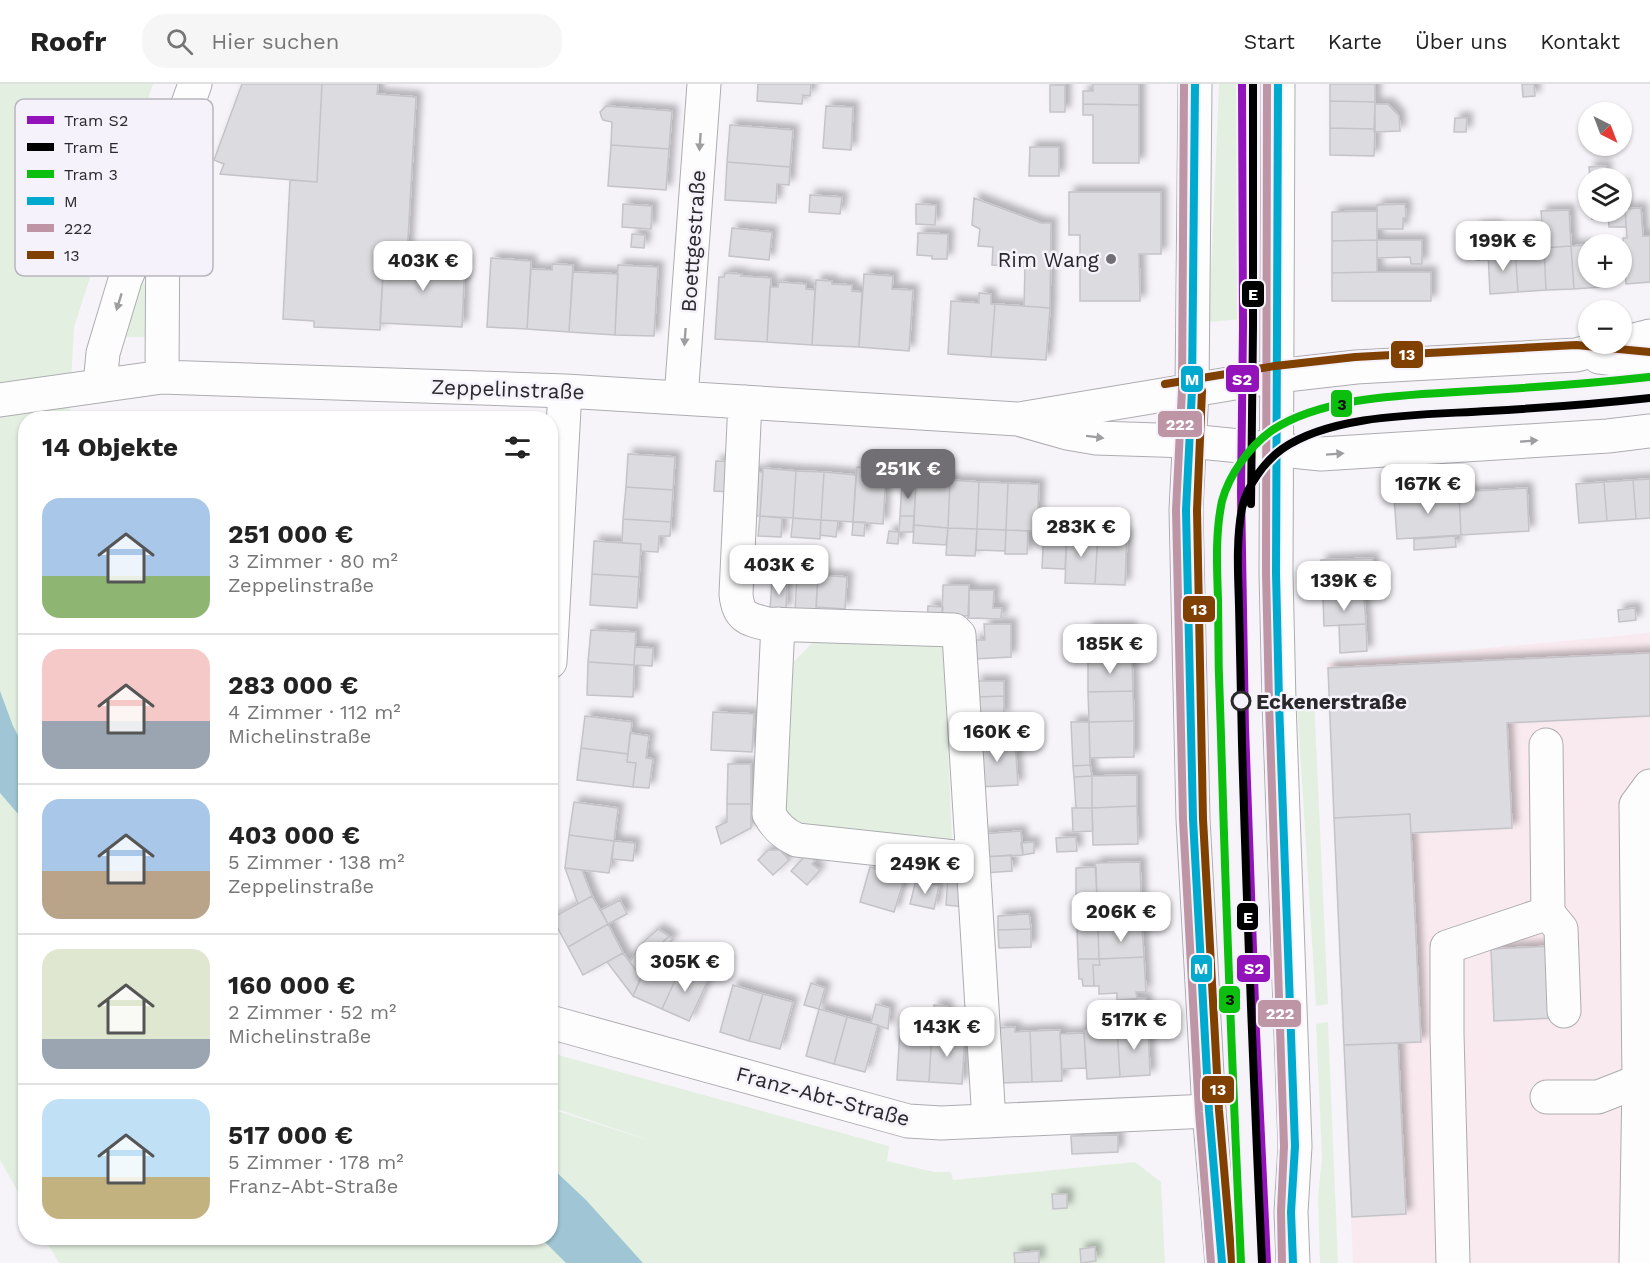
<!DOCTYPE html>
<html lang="de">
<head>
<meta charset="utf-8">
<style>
  :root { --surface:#fff; --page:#f6f6f6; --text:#222; --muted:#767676; --line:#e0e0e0; --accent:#716f73 }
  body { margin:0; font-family:"Work Sans",sans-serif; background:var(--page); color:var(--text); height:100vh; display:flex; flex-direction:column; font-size:22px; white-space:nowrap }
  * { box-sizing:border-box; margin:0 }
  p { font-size:20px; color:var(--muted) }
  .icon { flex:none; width:33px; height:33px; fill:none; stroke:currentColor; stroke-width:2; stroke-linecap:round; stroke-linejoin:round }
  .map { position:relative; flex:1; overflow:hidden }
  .panel { position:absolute; left:18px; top:327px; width:540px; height:834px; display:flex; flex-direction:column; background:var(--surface); border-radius:24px; box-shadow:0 2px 4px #0004 }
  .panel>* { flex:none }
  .needle { width:39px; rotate:138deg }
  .buttons { position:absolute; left:1578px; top:18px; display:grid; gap:12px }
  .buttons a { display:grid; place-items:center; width:54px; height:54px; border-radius:50%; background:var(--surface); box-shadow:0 2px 4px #0004; font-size:30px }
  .price { position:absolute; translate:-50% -51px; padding:0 14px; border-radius:12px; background:#fff; color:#222; font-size:20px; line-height:39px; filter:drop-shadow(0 2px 3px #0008) }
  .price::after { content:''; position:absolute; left:50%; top:36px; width:18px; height:14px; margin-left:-9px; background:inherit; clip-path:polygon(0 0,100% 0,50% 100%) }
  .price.current { background:var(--accent); color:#fff }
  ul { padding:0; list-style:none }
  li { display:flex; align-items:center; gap:18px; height:150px; padding:0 24px }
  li+li { border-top:2px solid var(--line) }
  li span { display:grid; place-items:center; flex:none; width:168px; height:120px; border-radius:18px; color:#555 }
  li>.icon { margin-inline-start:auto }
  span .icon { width:72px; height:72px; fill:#fffc; stroke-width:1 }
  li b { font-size:26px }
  h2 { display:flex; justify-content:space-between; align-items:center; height:72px; padding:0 24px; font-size:26px }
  header { display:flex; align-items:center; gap:36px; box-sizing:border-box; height:84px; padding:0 30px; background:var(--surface); border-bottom:2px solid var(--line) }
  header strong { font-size:28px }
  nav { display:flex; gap:33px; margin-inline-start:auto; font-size:21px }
  .search { width:420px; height:54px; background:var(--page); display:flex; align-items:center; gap:15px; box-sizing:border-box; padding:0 21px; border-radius:24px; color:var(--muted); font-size:22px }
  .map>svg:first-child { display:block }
  .industrial { fill:#f9eaef }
  .green { fill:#e3f0e1 }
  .water { fill:#a0c6d5 }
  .building { fill:#dcdbdf; stroke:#c4c3c8; stroke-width:1.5; filter:url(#shadow) }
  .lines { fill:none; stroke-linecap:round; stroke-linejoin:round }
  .minor-casing { stroke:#adacb0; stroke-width:35 }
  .major-casing { stroke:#adacb0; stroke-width:35 }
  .minor { stroke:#fefdfe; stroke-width:33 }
  .major { stroke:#fefdfe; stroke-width:33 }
  .bus-1-casing { stroke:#f5f2fb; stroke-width:12 }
  .bus-2-casing { stroke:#f5f2fb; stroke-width:12 }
  .bus-3-casing { stroke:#f5f2fb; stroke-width:12 }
  .bus-1 { stroke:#00a9ce; stroke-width:8 }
  .bus-2 { stroke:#be95a5; stroke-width:8 }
  .bus-3 { stroke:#804000; stroke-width:8 }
  .tram-1-casing { stroke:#f5f2fb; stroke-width:12 }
  .tram-2-casing { stroke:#f5f2fb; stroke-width:12 }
  .tram-3-casing { stroke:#f5f2fb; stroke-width:12 }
  .tram-1 { stroke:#9313ba; stroke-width:8 }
  .tram-2 { stroke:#000; stroke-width:8 }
  .tram-3 { stroke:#0cbe0d; stroke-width:8 }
  .oneway { fill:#9e9d9f }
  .poi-dot { fill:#716f73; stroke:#f5f2fb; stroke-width:2 }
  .stop-dot { fill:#f5f2fb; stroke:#29282b; stroke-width:3 }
  .labels { text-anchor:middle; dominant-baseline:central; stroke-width:5; stroke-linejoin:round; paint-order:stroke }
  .street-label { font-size:21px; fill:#29282b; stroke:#f5f2fb }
  .poi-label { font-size:21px; fill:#29282b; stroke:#f5f2fb; text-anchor:end }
  .stop-label { font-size:21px; font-weight:bold; fill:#29282b; stroke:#f5f2fb; text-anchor:start }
  .key { fill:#f5f2fb; stroke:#b8b5bd; stroke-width:1.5 }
  .key-label { font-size:16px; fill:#29282b }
  .line-badge { stroke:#f5f2fb; stroke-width:2 }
  .badge-label { font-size:16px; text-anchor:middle; font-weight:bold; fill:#fff }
  .pale-badge-label { font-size:16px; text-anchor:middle; font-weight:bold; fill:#111 }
</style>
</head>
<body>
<header>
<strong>Roofr</strong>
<div class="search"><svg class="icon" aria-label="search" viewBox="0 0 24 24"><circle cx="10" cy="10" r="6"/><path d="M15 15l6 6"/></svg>Hier suchen</div>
<nav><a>Start</a><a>Karte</a><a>Über uns</a><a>Kontakt</a></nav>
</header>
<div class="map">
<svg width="1650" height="1179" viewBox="0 0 1650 1179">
  <defs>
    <filter id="shadow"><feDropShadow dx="5.5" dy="-5.5" stdDeviation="3" flood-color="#0004"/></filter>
  </defs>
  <rect width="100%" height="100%" fill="#f6f4f9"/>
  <path class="industrial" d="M1650,549V1179H1353L1327,579Z"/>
  <path class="green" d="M0,0H153L74,243L69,334H26L25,1120L0,1076Z
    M1219,0H1254L1252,234L1209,238Z
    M144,199L147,201L146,253H119L140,200Z
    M936,558L944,564L952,756L948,761L796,749L777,722L782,590L812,559Z
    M1314,614L1328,920L1316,922L1297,618Z
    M1328,938L1338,1179H1320L1318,1114L1322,1073L1316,940Z
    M551,969L889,1062L887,1077L934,1088H951L953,1096L1135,1078L1161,1098L1165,1179H59L44,1154H550L551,1025L660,1060L551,1023Z"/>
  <path class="water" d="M0,607L13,642L25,665V738L0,709Z
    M551,1083L586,1116L643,1179H566L541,1154H550Z"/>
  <path class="building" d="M242,0H322L317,98L220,90L224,80L214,76Z
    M322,0H378L377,10L416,13L407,173L384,172L380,246L314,243V237L283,235L290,96L317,98Z
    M758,0H811L810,12L803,11L802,20L757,17Z
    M1093,0H1139V21L1083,20V7H1093Z
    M1330,0H1375V18L1330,17Z
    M1522,0H1534L1535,12L1523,13Z
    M1050,1H1065V28H1050Z
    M1330,17L1375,18V45L1330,44Z
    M1083,20L1139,21V79H1093V31H1083Z
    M1375,20H1388L1399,32L1400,47L1374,48Z
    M606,22L672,27L669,65L611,61L612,38L603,36L601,32L600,28Z
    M826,22L853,23L851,66L823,64Z
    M1455,34H1467L1466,48H1454Z
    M730,41L793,46L790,83L727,78Z
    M1330,44L1375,45L1374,72L1330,71Z
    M611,61L669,65L666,106L608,102Z
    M1030,63H1059V92H1029Z
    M727,78L790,83L789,101L777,100L776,119L725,116Z
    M1606,82V94H1590L1589,83Z
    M1622,98H1624L1626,143H1609L1608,128H1622Z
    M1069,108H1161V170H1139L1140,217H1080V151H1069Z
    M810,111L842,113L840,130L809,128Z
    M974,114L1041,139H1051L1050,224L1024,222L1025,183L992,181L993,163L978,162L980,145L972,141Z
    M623,120L652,122L651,145L622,143Z
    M916,120L936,121L935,141L916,140Z
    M1405,120L1406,134H1403V145H1377V121Z
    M1641,124L1643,152H1650V198L1626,200L1623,154H1627L1625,125Z
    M1569,126L1571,162L1544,164L1541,127Z
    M1377,127V156L1332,157V128Z
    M1592,128H1608V134L1592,135Z
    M1496,142V151H1487L1488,176H1476V143Z
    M1542,142L1544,164L1515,165V150L1529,149V143Z
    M732,144L772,148L769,176L729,172Z
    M918,149L948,150L947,175H932V172L917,171Z
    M632,150L645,151L644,164L631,163Z
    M1499,150H1515V165L1500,166Z
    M1377,156H1422V180H1411L1410,173L1377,174Z
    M1377,156V188L1332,189V157Z
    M1588,161V194H1601L1602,203L1574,205L1571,162Z
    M1571,162L1574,205L1546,206L1544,164Z
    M1544,164L1546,206L1518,208L1515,165Z
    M1515,165L1518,208L1490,210L1488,167Z
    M384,172L465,176L462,243L380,239Z
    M491,174L531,177L527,245L487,243Z
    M552,180L573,181L569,248L527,245L531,185L552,186Z
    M618,181L658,183L654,252L615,251Z
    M573,188L618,190L615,251L569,248Z
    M1377,188H1431V217H1332V189Z
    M725,189L742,190L741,192L771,194L767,258L715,255L719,193H724Z
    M864,190L893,192L892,205L913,206L909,267L859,263Z
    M816,196L832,197V200L852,201V207L862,208L859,263L812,261Z
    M779,198L806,200V205L815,206L812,261L767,258L770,203H778Z
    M979,209L991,210V220H995L991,273L948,270L951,217L979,219Z
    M995,220L1050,224L1046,276L991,273Z
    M628,370L675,373L673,406L626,403Z
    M716,377L733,378L730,408L714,407Z
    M857,383L869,384V391L886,392L883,440L853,438Z
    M763,384L796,387L793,434L760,432Z
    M748,387L763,388L760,432L746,431Z
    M796,387L824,388L821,436L793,434Z
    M824,388L856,391L853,438L821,436Z
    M916,394L950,396L948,444L914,441Z
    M1650,395V434L1636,435L1633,396Z
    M950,396L979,398L977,445L948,444Z
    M1633,396L1636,435L1607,437L1604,398Z
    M979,398L1008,399L1006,446L977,445Z
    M1604,398L1607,437L1579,439L1576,400Z
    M1008,399L1039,400L1037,447L1006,446Z
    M902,400L916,401L914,432H900Z
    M626,403L673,406L671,438L623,435Z
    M1527,404L1529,447L1461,451L1459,408Z
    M1459,408L1461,451L1397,455L1394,412Z
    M760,432L782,434L781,453L758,452Z
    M900,432H914L913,448H899Z
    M793,434L821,436L820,455L791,453Z
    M623,435L671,438L670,452H659L658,468L641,467V460L622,459Z
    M821,436L838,437L836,453L820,451Z
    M853,438H865L864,452L852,451Z
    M914,441L948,444L946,461L913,459Z
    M948,444L977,445L975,472L946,471Z
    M977,445L1006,446L1005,467L976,466Z
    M1006,446L1028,447L1027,470H1005Z
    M889,447L899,448L898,460L887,459Z
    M1044,447L1067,448L1065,485L1042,484Z
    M1067,448L1098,449L1095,500L1065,499Z
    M1098,449L1127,450L1125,501L1095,500Z
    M1455,452L1456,463L1414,466V455Z
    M594,457L641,460L639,493L592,490Z
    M1373,474V492H1364V513L1323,515L1321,476Z
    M797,489L818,491L816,529L795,527Z
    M592,490L639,493L637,524L590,521Z
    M818,491L847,493L845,525L816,523Z
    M772,497L787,498L786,526L770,525Z
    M943,501H969V532L942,531Z
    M969,506H994L993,524H1002L1001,535L968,534Z
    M1364,513L1366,540L1324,542L1323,515Z
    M928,522L943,523L942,537L927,536Z
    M1635,524L1636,536L1619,538L1618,526Z
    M984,540H1011V573L974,575V556H985Z
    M1366,540L1367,567L1340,569L1339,541Z
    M1131,543L1132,574L1088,576L1087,544Z
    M591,546L636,548L634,581L588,578Z
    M635,563L653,564L652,582L634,581Z
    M1650,569V632L1507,639L1512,744L1411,749L1410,730L1334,734L1328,584Z
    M1132,574L1133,607L1088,608V576Z
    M588,578L634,581L633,613L587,611Z
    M976,597H1004V612L977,613Z
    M1133,607L1134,637L1089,638L1088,608Z
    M1004,612V632L977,633V613Z
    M713,628L754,630L752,668L711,666Z
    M585,632L632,638L628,670L581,664Z
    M1134,637V673L1090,674L1089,638Z
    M1071,638H1089L1090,681L1073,682Z
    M630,649L649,652L646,674L653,675L649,704L633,703L636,679L627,678Z
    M1015,655L1018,701L979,703L976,656Z
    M581,664L628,670L627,678L636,679L633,703L577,696Z
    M728,680H751V720H727Z
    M1090,681L1092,692L1074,693L1073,682Z
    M1137,691V722L1092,724V692Z
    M1092,692V724H1076L1074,693Z
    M574,718L618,724L614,757L569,751Z
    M727,720H751V744L721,760L716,743L727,738Z
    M1137,722L1138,760L1093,761L1092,724Z
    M1072,724H1092L1093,747L1073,748Z
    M1410,730L1421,958L1344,961L1334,734Z
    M1021,747L1023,771L983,773L981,750Z
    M569,751L614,757L609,789L565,784Z
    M1076,753L1077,767L1057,768L1056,754Z
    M614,757L635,759L633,777L612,775Z
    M1034,758V769L1023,771L1021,759Z
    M768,766H780L789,776L773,791L758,776Z
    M807,770L815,777L812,780L820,786L807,801L791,787Z
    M1011,771L1012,787L984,789L983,773Z
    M1140,778L1141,811L1097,812L1095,779Z
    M870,783L905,793L894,828L860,818Z
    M1096,783L1097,812L1076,813V784Z
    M565,784L582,786L592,812L578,820Z
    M948,790L967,791L965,823L946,821Z
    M916,796L939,802L934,825L910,820Z
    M1141,811L1142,842L1098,844L1097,812Z
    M592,812L608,840L568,863L552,834Z
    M1097,812L1098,844H1089V831L1077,832L1076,813Z
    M620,816L627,830L608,840L601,826Z
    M1029,830L1031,845L998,846V832Z
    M608,840L623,869L583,891L568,863Z
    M1142,842L1144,873L1099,875L1098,844Z
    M1098,844L1099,875H1078L1077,845Z
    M658,845L669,852L653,868L641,893L630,878L639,862Z
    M1031,845V863L999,864L998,846Z
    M669,852L673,855L657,870L653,868Z
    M1551,862L1554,934L1494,937L1491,865Z
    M653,868L682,881L662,925L633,912Z
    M623,869L641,893L633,912L607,878Z
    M1144,873L1146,908H1136L1137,915L1117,916V909L1099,910V902H1094L1093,881H1100L1099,875Z
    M1078,875H1099L1100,881H1093L1094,902H1083L1082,895H1079Z
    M682,881L709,894L689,937L662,925Z
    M811,899L825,904L819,925L804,921Z
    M733,901L763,910L749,957L720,948Z
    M763,910L793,918L780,965L749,957Z
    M1146,914L1147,929L1118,930L1117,916Z
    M876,920L890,924L888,945L871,939Z
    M934,921L947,922V933L967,935L965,949L932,947Z
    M819,925L847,933L834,980L806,972Z
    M847,933L878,941L865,988L834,980Z
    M1148,941L1150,991L1120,993L1117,943Z
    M1015,943V948L1030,947L1032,998L999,999L997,944Z
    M1117,943L1120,993L1087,995L1084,945Z
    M900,945L932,947L929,998L897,996Z
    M1060,946L1062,997L1032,998L1030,947Z
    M932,947L965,949L962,1000L929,998Z
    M1084,949L1086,984L1062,985L1060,950Z
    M1398,959L1406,1130L1352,1133L1344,961Z
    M1118,1051V1068L1072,1070L1071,1052Z
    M1052,1110H1067V1124L1053,1125Z
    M1095,1163L1096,1177L1081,1179L1080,1165Z
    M1039,1167V1179H1015L1014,1169Z"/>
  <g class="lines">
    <g class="minor-casing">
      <path id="minor" d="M1599,273L1650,279
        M162,293L163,123
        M100,301L103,269L125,196L163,105L184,31L195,0
        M681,314L704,0
        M0,316L162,293L565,307L1018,335L1067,349L1096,354L1189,357L1321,370L1608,352L1650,347
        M745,318L736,510C738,533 747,535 767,540L954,546L959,551L989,1037
        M1025,334L1277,292L1356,283L1576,271L1650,252
        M778,540L769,730C776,743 784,750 797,756L973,775
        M550,578L565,307
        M1548,829L1561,845L1564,927
        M550,938L908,1037L941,1039L1209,1027
        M1547,1013H1598L1639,997H1650
        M1453,1179L1447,950V863L1548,829L1546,661
        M1636,1179L1639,997L1636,721L1650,702"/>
    </g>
    <g class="major-casing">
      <path id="major" d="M1195,0L1192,306L1186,426L1193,735L1209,1027L1222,1179
        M1278,0L1276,489L1279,618L1295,1062L1291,1128L1293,1179"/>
    </g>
    <use href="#minor" class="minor"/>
    <use href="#major" class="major"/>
    <g class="bus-1-casing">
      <path id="bus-1" d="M1195,0L1192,306L1186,426L1193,735L1209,1027L1222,1179
        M1278,0L1276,489L1279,618L1295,1062L1291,1128L1293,1179"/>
    </g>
    <g class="bus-2-casing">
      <path id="bus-2" d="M1184,0L1182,306L1176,426L1183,735L1199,1028L1211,1179
        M1267,0L1266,489L1269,618L1284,1062L1281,1127L1282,1179"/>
    </g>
    <g class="bus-3-casing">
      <path id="bus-3" d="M1165,300L1275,282L1355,273L1576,261L1650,268
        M1202,307L1197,426L1203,735L1219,1026L1232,1178"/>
    </g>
    <use href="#bus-1" class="bus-1"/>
    <use href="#bus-2" class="bus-2"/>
    <use href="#bus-3" class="bus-3"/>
    <g class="tram-1-casing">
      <path id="tram-1" d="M1242,0L1243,242L1241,409L1245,643L1256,948L1267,1179"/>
    </g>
    <g class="tram-2-casing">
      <path id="tram-2" d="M1251,420L1253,242V0
        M1262,1178C1254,1006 1247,833 1242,660C1241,613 1240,567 1239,521C1238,489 1236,456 1242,424C1247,402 1264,378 1282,365C1333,329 1427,331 1488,327C1542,324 1596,320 1650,314"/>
    </g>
    <g class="tram-3-casing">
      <path id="tram-3" d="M1241,1179C1233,1004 1226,828 1221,652C1219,607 1218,561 1218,516C1217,483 1215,450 1222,417C1229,391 1249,363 1271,347C1327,309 1422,311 1488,306C1542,303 1595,299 1649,293"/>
    </g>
    <use href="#tram-1" class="tram-1"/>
    <use href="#tram-2" class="tram-2"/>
    <use href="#tram-3" class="tram-3"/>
  </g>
  <defs><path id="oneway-solid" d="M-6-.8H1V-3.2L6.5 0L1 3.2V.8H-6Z" transform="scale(1.5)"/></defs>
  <g class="oneway">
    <use href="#oneway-solid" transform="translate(700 58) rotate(94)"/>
    <use href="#oneway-solid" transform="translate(119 218) rotate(107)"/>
    <use href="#oneway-solid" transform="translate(685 253) rotate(94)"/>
    <use href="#oneway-solid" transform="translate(1095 353) rotate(7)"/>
    <use href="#oneway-solid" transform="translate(1529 357) rotate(-4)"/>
    <use href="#oneway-solid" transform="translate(1335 370) rotate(-4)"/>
  </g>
  <circle class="poi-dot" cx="1111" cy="175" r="6"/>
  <circle class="stop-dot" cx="1241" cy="617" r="9"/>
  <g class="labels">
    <g class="street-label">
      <text transform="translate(693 157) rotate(-86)">Boettgestraße</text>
      <text transform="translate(508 305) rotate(2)">Zeppelinstraße</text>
      <text transform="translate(823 1012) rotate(15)">Franz-Abt-Straße</text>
    </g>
    <g class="poi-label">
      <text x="1099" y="175">Rim Wang</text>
    </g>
    <g class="stop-label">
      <text x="1256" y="617">Eckenerstraße</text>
    </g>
  </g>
  <rect x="15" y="15" width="198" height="177" rx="9" class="key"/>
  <rect x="27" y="32" width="27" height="8" fill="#9313ba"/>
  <rect x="27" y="59" width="27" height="8" fill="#000"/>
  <rect x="27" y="86" width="27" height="8" fill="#0cbe0d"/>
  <rect x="27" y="113" width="27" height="8" fill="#00a9ce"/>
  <rect x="27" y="140" width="27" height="8" fill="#be95a5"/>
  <rect x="27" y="167" width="27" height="8" fill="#804000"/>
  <g class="key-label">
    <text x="64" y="42">Tram S2</text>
    <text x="64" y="69">Tram E</text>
    <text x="64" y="96">Tram 3</text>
    <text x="64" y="123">M</text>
    <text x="64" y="150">222</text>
    <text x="64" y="177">13</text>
  </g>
  <g class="line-badge">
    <rect x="1241" y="196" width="24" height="28" rx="6" fill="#000"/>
    <rect x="1390" y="256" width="34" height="29" rx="6" fill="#804000"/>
    <rect x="1225" y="280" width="35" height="29" rx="6" fill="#9313ba"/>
    <rect x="1180" y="281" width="24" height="28" rx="6" fill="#00a9ce"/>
    <rect x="1330" y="305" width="23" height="29" rx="6" fill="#0cbe0d"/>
    <rect x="1157" y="326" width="46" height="28" rx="6" fill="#be95a5"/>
    <rect x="1182" y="511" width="34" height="28" rx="6" fill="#804000"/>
    <rect x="1236" y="818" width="23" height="29" rx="6" fill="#000"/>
    <rect x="1236" y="870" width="35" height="29" rx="6" fill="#9313ba"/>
    <rect x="1190" y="870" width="23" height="29" rx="6" fill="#00a9ce"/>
    <rect x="1218" y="901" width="23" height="29" rx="6" fill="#0cbe0d"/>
    <rect x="1257" y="915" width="45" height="29" rx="6" fill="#be95a5"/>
    <rect x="1201" y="991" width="34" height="29" rx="6" fill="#804000"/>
  </g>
  <g class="badge-label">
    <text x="1253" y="216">E</text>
    <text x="1407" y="276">13</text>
    <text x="1242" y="301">S2</text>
    <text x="1192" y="301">M</text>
    <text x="1180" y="346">222</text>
    <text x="1199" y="531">13</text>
    <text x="1248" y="839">E</text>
    <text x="1254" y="890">S2</text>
    <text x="1201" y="890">M</text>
    <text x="1280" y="935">222</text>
    <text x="1218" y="1011">13</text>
  </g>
  <g class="pale-badge-label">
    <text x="1342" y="326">3</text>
    <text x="1230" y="921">3</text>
  </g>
</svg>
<div class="buttons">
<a><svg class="needle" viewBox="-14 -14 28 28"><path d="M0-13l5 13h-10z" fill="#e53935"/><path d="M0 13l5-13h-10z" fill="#767676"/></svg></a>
<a><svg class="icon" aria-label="layers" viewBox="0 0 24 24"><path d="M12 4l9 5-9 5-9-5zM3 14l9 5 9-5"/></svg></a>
<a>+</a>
<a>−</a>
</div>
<b class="price" style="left:1503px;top:188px">199K €</b>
<b class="price" style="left:423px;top:208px">403K €</b>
<b class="price current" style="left:908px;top:416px">251K €</b>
<b class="price" style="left:1428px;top:431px">167K €</b>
<b class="price" style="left:1081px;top:474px">283K €</b>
<b class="price" style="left:779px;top:512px">403K €</b>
<b class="price" style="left:1344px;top:528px">139K €</b>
<b class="price" style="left:1110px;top:591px">185K €</b>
<b class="price" style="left:997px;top:679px">160K €</b>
<b class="price" style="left:925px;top:811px">249K €</b>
<b class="price" style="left:1121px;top:859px">206K €</b>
<b class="price" style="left:685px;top:909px">305K €</b>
<b class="price" style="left:1134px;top:967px">517K €</b>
<b class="price" style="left:947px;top:974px">143K €</b>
<section class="panel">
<h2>14 Objekte<svg class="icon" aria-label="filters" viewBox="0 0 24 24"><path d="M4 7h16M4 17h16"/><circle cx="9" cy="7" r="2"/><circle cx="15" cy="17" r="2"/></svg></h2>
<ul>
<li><span style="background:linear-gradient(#a9c7e8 65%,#8fb573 0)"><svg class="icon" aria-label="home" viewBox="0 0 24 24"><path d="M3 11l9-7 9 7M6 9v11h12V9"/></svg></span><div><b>251 000 €</b><p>3 Zimmer · 80 m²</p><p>Zeppelinstraße</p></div></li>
<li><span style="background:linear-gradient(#f6c9c9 60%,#9aa5b1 0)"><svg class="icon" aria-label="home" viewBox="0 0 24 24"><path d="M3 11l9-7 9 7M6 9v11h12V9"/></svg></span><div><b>283 000 €</b><p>4 Zimmer · 112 m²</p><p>Michelinstraße</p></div></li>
<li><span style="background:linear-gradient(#a9c7e8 60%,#b9a48a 0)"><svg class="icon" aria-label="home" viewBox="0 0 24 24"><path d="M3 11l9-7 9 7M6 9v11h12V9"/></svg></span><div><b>403 000 €</b><p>5 Zimmer · 138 m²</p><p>Zeppelinstraße</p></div></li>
<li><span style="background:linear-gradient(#dfe7d0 75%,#9aa5b1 0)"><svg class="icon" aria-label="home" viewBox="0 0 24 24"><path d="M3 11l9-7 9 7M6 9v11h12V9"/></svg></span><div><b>160 000 €</b><p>2 Zimmer · 52 m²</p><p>Michelinstraße</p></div></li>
<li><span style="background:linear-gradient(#bfe0f5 65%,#c2b280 0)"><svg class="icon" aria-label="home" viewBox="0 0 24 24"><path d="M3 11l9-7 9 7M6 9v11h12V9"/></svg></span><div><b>517 000 €</b><p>5 Zimmer · 178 m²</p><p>Franz-Abt-Straße</p></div></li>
</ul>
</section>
</div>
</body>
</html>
